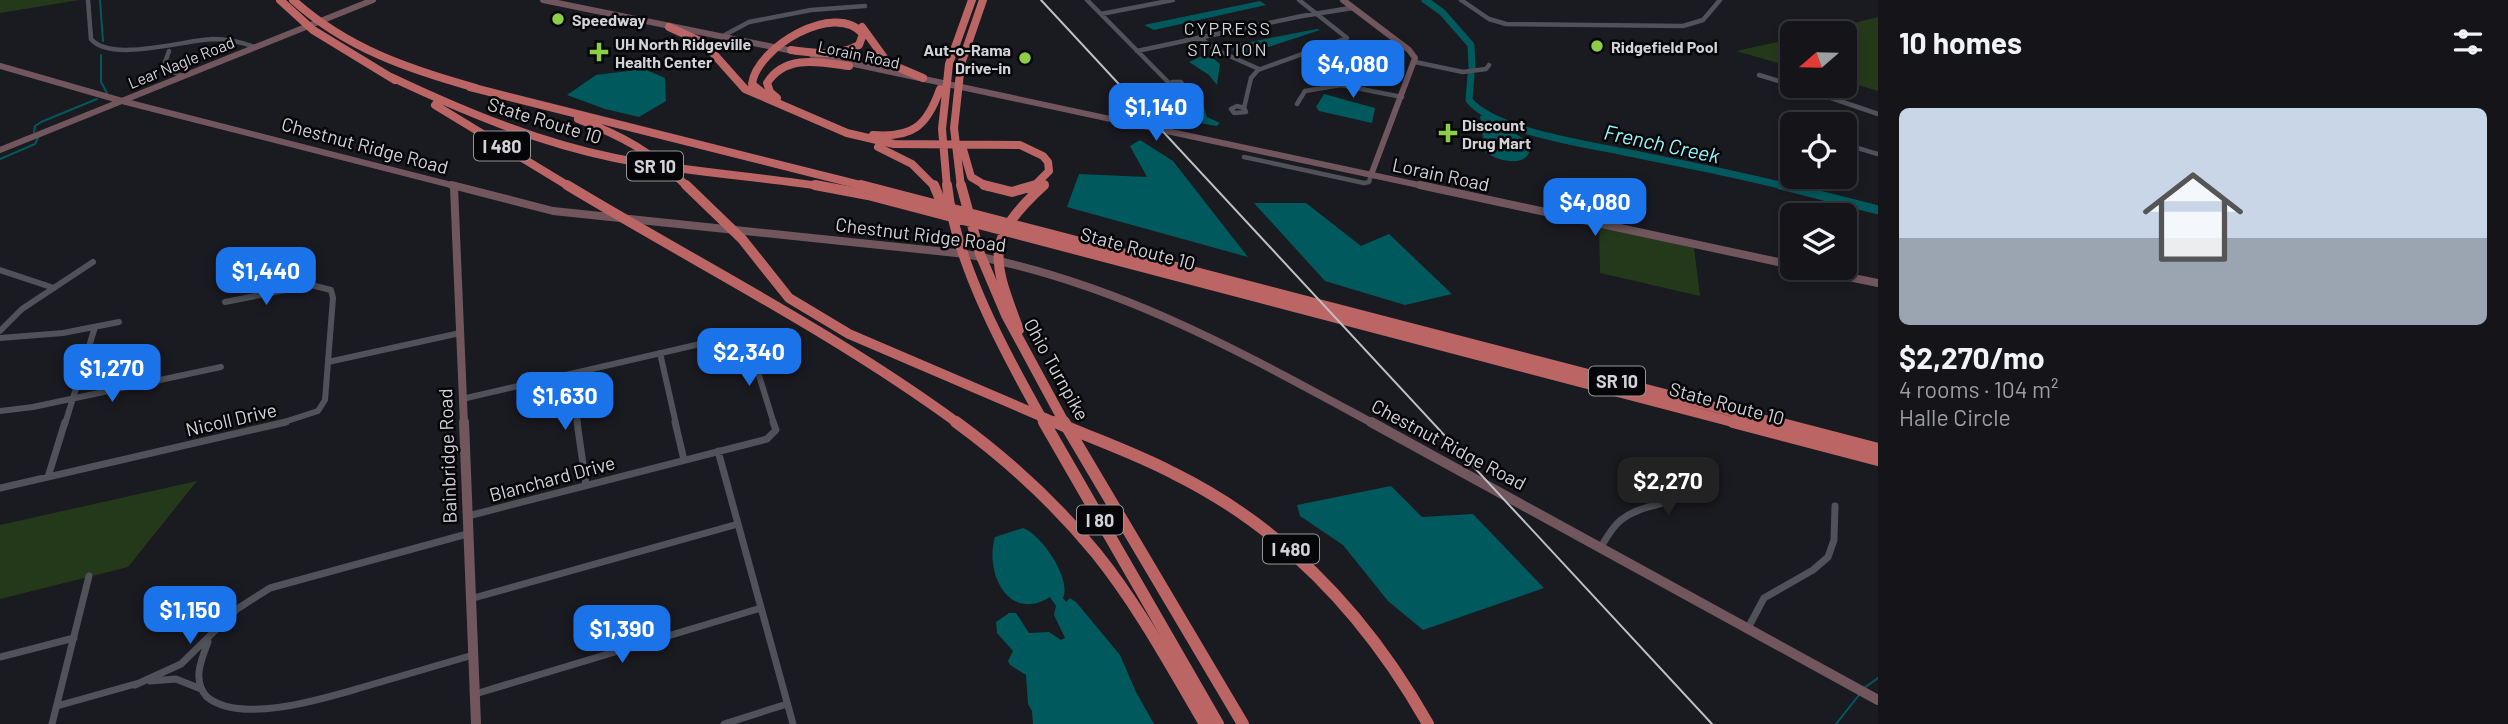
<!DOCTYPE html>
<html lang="en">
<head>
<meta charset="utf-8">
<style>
  :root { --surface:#141419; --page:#212126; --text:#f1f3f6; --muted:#9d9ea2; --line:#333338; --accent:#1a73e8 }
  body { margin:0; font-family:Barlow,sans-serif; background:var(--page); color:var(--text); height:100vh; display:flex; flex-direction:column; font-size:26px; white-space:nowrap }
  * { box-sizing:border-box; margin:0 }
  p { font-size:23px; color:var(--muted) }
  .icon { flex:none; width:38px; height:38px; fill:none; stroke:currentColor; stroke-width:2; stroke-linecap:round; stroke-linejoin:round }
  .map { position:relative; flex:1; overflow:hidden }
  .side { display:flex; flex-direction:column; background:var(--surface); width:630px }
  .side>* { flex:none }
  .needle { width:46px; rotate:250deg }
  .controls { position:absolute; left:1780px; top:21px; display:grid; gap:14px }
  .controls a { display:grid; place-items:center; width:77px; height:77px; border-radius:10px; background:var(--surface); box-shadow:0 4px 10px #0003,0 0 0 2px var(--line); font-size:35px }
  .price { position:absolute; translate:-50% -60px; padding:0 16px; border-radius:14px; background:var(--accent); color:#fff; font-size:23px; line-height:46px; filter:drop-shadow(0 2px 4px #0008) }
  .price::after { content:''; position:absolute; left:50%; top:42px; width:21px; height:16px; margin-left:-10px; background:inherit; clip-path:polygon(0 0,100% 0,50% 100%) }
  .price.selected { background:#222; color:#fff }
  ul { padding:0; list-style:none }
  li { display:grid; align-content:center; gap:14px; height:371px; padding:0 21px }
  li span { display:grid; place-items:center; height:217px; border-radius:10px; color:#555 }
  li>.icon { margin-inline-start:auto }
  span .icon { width:126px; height:126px; fill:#fffc; stroke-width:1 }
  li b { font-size:30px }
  h2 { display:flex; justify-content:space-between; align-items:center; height:84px; padding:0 21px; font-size:30px }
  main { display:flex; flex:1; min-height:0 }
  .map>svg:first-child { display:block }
  .green { fill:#24391a }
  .water { fill:#00595c }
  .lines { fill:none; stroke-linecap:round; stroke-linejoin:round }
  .stream { stroke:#00595c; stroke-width:2 }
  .river-far1 { stroke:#00595c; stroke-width:7 }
  .river { stroke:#00595c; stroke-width:9 }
  .street-far2 { stroke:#51515a; stroke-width:4.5 }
  .street-far1 { stroke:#51515a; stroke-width:6 }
  .street { stroke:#51515a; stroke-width:7 }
  .secondary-far2 { stroke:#71575d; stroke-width:6 }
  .secondary-far1 { stroke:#71575d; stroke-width:8 }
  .secondary { stroke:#71575d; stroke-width:10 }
  .highway-far2 { stroke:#bc6565; stroke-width:8 }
  .highway-far1 { stroke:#bc6565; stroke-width:10 }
  .highway { stroke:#bc6565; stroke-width:12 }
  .rail { stroke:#bfbfc4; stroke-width:2 }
  .poi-dot { fill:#8cce45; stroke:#060508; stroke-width:2.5 }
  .labels { text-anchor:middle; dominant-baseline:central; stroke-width:5; stroke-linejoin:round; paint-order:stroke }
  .far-poi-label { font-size:16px; font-weight:bold; fill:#d2d2d7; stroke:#060508; text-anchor:start }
  .far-street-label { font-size:16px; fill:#d2d2d7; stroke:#060508 }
  .far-neighbourhood-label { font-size:18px; letter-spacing:2px; fill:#d2d2d7; stroke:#060508 }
  .shield { fill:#060508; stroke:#959499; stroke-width:2 }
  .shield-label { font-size:18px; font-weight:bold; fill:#d2d2d7 }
  .street-label { font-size:19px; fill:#d2d2d7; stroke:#060508 }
  .water-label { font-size:21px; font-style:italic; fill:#91f7fa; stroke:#060508 }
</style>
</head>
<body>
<main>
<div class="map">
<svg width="1878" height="724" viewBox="0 0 1878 724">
  <rect width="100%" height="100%" fill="#1a1a21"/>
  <path class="green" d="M0,0H79L0,13Z
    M1878,17V91L1845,81L1844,33H1815Z
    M1792,39V67L1736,51Z
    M1599,227L1694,248L1700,296L1600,273Z
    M197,481L128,567L0,599V525Z"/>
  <path class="water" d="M1260,1L1266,5L1154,30L1144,25Z
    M1317,29L1320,30L1247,54L1236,53L1232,49L1239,44Z
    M1202,56L1214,59L1220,64L1217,85L1209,75L1189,62Z
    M644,69L665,78L666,101L639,117L605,109L567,95L596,75Z
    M1324,94L1375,108L1372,123L1319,111L1316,107Z
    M1155,100L1177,106L1203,104L1207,117L1220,123L1217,126C1192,122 1172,118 1152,102Z
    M1480,116C1501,115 1510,135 1530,141C1534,169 1501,163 1485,152Z
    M1140,140L1173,161L1248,257L1067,207L1079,174L1147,177L1130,146Z
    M1254,203H1306L1361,246L1389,234L1452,294L1405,305L1325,281Z
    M1391,486L1422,517L1473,514L1544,588L1423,630L1388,601L1343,545L1300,516L1297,505Z
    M1023,528C1041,534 1072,579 1063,598L1066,602L1070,598L1076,602L1120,655L1136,692L1154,724H1033L1032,711L1028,704L1026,675L1010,665L1008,661L1013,651L997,633L996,622L1009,613H1016L1029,633L1049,632L1061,640L1065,638L1054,615L1056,606L1050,597C1009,623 984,573 995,537Z"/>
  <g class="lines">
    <path class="stream" d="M100,0L103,41
      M101,55V82L107,93
      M34,132L35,126L41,122L97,99
      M0,159L35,144L38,138
      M1864,688L1878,678
      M1836,724L1859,695"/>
    <path class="river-far1" d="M1425,0L1442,12L1471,45L1472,68
      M1471,75L1469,100C1494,131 1586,144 1624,152C1678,163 1733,173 1787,187"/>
    <path class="river" d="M1780,185L1878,210"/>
    <path class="street-far2" d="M88,0L91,39C111,63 184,40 213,39C228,39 241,42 255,47
      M1087,0L1170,84
      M1461,0L1489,19L1506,24L1683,26L1703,20L1720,0
      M1350,8L1302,16L1353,8
      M1101,14L1173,0
      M721,37L749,22L811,10L865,6
      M1199,37L1216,50L1259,69
      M169,51L163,68L183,76
      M1137,51L1302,16
      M1415,62L1463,72L1486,69L1489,65
      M1759,75L1792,85
      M1172,82H1181L1184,87L1174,88L1170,85Z
      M1796,86L1878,114
      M1297,104L1305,91L1341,85L1402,97
      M1237,106L1244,108L1246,112L1234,113L1231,109Z
      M1244,108L1251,78L1258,70L1347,38L1299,0
      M1784,129H1792
      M1844,144L1878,154
      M1244,157L1364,183L1369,182L1371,175"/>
    <path class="street-far1" d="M0,270L54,288
      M225,302L311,285L331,290L333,298L325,400L318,411L278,424
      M0,331L22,309L93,262
      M0,338L63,333L119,322
      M660,353L676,424
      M328,362L460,333
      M571,374L578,424
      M462,399L739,335L748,340L774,424
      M0,411L33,407L221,367
      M65,424L95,327"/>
    <path class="street" d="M577,422L586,485
      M675,422L684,460
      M718,451L793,724
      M48,477L65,422
      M0,488L286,422
      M468,516L767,439L776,430L773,422
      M1601,547C1607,537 1612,527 1621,520C1650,497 1688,511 1706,471
      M470,599L738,524
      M1748,628L1764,598L1813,570L1828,557L1834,540L1835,506
      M208,642C201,660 192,681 207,697C240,724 319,700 360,688C397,677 435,666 473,655
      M0,657L74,638
      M150,681L176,679L201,689
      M135,685L181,664L237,609L270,588L467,534
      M475,694L761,608
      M57,706L139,683
      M52,724L89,576
      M724,724L787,704"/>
    <path class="secondary-far2" d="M543,0L798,52
      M1343,0L1409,50L1415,58L1371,175
      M812,55L1428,187
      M0,66L122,101L459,187
      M0,150L373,0"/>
    <path class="secondary-far1" d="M452,185L553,211L966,254C1119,283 1239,351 1374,424
      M1420,185L1792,265
      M454,187L464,424
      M1805,268L1878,283"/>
    <path class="secondary" d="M464,422L476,724
      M1371,422L1878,700"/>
    <path class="highway-far2" d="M280,0L313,30L395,80
      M293,0C346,48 408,69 476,88
      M669,27L704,43L745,89L847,133L894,144L1020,145L1043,156L1048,162L1049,171L1033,187
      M862,27L888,63L923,78
      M391,77C463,111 537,142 615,158C685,172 756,176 826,187
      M470,87L868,187
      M763,93L752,84C756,48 835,0 863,34L859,45C837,57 815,53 791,50
      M777,98L770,92L767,83C785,54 820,62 849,66
      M435,105L570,187
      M578,119C625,137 651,152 688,187
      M873,135C913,138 927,126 940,89
      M878,147L912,164L935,187
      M963,149L971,177L988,187
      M947,187L942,129L949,64L972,0
      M961,187L954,128L961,64L983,0
      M1042,187L1044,185"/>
    <path class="highway-far1" d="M567,185C698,264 835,333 959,424
      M686,185L742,239L789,298L849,334L1059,424
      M815,185L868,195L1740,424
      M861,185L1780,424
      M934,185L945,212
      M947,185C955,262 1007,357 1045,424
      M961,185L980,254L1006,315L1065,424
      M984,185L1012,192L1036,185
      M1019,330C992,258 984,240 1044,185"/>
    <path class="highway" d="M956,422C1008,460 1055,503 1096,553C1138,605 1171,666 1205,724
      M1044,422L1218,724
      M1055,422C1094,439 1135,453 1173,473C1285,528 1367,616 1428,724
      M1064,422L1243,724
      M1733,422L1878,460
      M1774,422L1878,449"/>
    <path class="rail" d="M1041,0L1712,724"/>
  </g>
  <g class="poi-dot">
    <circle cx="558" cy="19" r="7"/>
    <circle cx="1597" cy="46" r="7"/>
    <path d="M595.5 41.5h7v7h7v7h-7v7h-7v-7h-7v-7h7z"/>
    <circle cx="1025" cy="58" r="7"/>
    <path d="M1444.5 122.5h7v7h7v7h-7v7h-7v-7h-7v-7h7z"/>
  </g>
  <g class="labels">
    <g class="far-poi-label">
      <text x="572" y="19">Speedway</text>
      <text x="615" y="43">UH North Ridgeville<tspan x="615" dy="18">Health Center</tspan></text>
      <text x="1611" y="46">Ridgefield Pool</text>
      <text x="1011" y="49" text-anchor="end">Aut-o-Rama<tspan x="1011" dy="18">Drive-in</tspan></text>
      <text x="1462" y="124">Discount<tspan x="1462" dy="18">Drug Mart</tspan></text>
    </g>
    <g class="far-street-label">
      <text transform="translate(859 54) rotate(12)">Lorain Road</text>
      <text transform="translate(181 62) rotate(-22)">Lear Nagle Road</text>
    </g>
    <g class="far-neighbourhood-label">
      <text x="1228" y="28">CYPRESS<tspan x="1228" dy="21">STATION</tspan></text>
    </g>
    <g class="shield">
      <rect x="474" y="131.5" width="56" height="29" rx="5"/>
      <rect x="627" y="151.5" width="56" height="29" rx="5"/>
      <rect x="1589" y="366.5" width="56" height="29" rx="5"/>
      <rect x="1077" y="505.5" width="46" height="29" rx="5"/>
      <rect x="1263" y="534.5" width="56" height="29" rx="5"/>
    </g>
    <g class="shield-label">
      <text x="502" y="146">I 480</text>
      <text x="655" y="166">SR 10</text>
      <text x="1617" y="381">SR 10</text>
      <text x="1100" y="520">I 80</text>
      <text x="1291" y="549">I 480</text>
    </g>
    <g class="street-label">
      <text transform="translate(545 120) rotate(17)">State Route 10</text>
      <text transform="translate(365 145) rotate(15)">Chestnut Ridge Road</text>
      <text transform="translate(1441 174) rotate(12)">Lorain Road</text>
      <text transform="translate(921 234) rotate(7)">Chestnut Ridge Road</text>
      <text transform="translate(1138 248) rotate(15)">State Route 10</text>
      <text transform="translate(1057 369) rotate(61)">Ohio Turnpike</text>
      <text transform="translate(1727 403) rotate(15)">State Route 10</text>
      <text transform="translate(231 419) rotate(-13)">Nicoll Drive</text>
      <text transform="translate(1449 444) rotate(28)">Chestnut Ridge Road</text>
      <text transform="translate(447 456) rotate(-92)">Bainbridge Road</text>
      <text transform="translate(552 478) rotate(-15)">Blanchard Drive</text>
    </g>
    <g class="water-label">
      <text transform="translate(1662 143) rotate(12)">French Creek</text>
    </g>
  </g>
</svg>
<div class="controls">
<a><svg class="needle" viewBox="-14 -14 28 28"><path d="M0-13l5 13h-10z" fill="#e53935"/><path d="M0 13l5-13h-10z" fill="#9d9ea2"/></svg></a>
<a><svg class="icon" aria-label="locate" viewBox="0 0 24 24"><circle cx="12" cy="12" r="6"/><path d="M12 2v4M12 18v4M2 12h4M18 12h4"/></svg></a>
<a><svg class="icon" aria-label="layers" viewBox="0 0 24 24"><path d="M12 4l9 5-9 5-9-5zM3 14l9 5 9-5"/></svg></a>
</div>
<b class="price" style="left:1353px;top:100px">$4,080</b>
<b class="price" style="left:1156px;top:143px">$1,140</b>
<b class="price" style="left:1595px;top:238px">$4,080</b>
<b class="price" style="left:266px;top:307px">$1,440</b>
<b class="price" style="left:749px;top:388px">$2,340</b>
<b class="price" style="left:112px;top:404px">$1,270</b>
<b class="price" style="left:565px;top:432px">$1,630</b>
<b class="price selected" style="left:1668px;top:517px">$2,270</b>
<b class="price" style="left:190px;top:646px">$1,150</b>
<b class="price" style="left:622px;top:665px">$1,390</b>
</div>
<section class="side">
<h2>10 homes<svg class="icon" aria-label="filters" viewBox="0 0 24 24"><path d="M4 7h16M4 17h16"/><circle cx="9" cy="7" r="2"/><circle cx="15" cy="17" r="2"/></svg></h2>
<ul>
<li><span style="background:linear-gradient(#c9d6e8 60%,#9aa5b1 0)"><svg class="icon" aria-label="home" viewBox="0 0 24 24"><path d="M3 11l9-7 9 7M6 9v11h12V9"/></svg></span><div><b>$2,270/mo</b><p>4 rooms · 104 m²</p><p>Halle Circle</p></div></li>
</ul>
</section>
</main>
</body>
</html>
